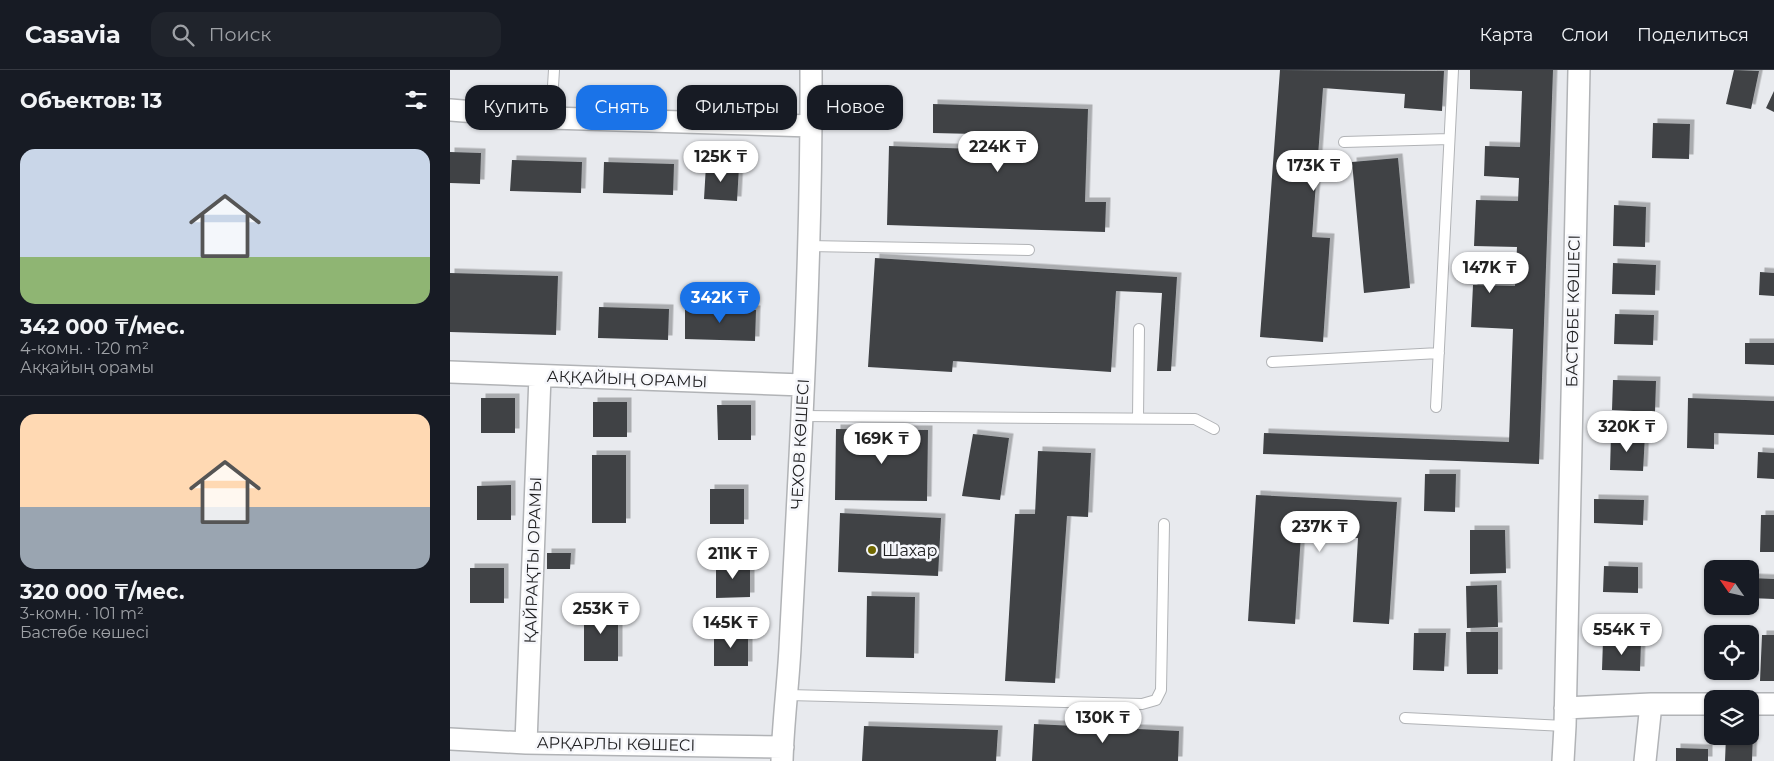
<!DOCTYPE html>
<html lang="ru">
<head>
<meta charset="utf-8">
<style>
  :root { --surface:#171b24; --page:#20242c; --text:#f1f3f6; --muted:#9ea1a6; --line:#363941; --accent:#1a73e8 }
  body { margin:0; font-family:Montserrat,sans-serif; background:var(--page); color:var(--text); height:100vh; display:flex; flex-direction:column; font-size:19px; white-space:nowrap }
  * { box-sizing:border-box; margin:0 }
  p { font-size:16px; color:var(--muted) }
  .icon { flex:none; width:28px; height:28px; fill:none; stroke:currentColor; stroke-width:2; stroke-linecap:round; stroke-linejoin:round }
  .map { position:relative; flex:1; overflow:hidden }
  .side { display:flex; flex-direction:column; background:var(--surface); width:450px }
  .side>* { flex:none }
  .banner { position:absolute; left:15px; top:15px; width:475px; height:45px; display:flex; gap:10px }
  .needle { width:32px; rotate:304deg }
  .controls { position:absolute; left:1254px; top:490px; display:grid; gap:10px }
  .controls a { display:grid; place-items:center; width:55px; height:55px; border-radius:10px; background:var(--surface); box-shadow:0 1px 4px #0004; font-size:25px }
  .price { position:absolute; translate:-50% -42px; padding:0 11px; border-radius:18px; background:#fff; color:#222; font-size:16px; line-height:32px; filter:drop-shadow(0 1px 2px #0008) }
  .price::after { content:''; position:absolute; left:50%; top:30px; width:15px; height:11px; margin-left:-8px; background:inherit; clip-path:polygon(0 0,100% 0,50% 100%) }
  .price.current { background:var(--accent); color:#fff }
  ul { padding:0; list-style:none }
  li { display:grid; align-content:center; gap:10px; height:265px; padding:0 20px }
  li+li { border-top:1px solid var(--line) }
  li span { display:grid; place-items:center; height:155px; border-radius:15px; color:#555 }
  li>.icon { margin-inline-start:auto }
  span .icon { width:90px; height:90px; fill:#fffc; stroke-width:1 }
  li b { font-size:21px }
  h2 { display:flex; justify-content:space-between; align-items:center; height:60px; padding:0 20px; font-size:21px }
  .chip { padding:0 18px; border-radius:15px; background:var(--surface); box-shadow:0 1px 4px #0004; font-size:18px; line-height:45px }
  .chip.current { background:var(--accent); color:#fff }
  header { display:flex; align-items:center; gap:30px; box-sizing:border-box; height:70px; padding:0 25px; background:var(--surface); border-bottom:1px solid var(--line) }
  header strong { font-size:24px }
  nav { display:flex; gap:28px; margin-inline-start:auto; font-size:18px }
  .search { width:350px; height:45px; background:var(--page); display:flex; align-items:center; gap:12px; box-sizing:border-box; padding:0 18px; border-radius:15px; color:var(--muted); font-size:19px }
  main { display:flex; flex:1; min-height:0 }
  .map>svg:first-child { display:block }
  .building { fill:#3f4245; filter:url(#shadow) }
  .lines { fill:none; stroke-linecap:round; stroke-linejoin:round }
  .service-casing { stroke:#b1b3b6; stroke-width:12 }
  .minor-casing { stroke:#b1b3b6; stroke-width:24 }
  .service { stroke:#fff; stroke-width:10 }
  .minor { stroke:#fff; stroke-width:21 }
  .poi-dot { fill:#716800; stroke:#f6f7fb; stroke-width:2 }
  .labels { text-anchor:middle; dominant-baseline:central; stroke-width:5; stroke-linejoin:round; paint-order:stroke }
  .street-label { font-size:16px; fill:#212123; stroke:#f6f7fb }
  .poi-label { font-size:16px; fill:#212123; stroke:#f6f7fb; text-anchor:start }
</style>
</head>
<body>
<header>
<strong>Casavia</strong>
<div class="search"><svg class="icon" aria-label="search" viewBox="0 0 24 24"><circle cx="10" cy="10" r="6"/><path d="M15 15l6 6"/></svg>Поиск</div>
<nav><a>Карта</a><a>Слои</a><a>Поделиться</a></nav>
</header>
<main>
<section class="side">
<h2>Объектов: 13<svg class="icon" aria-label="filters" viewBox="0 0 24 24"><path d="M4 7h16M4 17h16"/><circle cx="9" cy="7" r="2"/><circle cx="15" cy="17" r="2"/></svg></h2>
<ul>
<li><span style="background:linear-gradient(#c9d6e8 70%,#8fb573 0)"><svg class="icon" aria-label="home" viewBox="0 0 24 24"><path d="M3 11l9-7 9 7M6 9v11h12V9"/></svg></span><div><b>342 000 ₸/мес.</b><p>4-комн. · 120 m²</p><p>Аққайың орамы</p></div></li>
<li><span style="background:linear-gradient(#ffd9b3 60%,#9aa5b1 0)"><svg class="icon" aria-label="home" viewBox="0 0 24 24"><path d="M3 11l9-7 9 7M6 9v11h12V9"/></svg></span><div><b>320 000 ₸/мес.</b><p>3-комн. · 101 m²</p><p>Бастөбе көшесі</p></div></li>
</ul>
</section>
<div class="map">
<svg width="1324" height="691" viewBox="0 0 1324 691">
  <defs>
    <filter id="shadow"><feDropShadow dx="4.5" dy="-4.5" stdDeviation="0" flood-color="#0004"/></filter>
  </defs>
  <rect width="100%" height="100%" fill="#e8eaee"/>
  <path class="building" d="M830,0L994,1L992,41L954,38L955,24L873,18L862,167L880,168L873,272L810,267Z
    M1020,0H1103L1089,394L813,384L814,363L1059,372L1063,259L1021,257L1023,215L1065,216L1067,177L1024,176L1026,130L1068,131L1069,108L1034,106L1035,76L1070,77L1072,21L1020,19Z
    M1284,0L1309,1L1301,39L1276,34Z
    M1324,21V42L1316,38Z
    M483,34L638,39L635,132H656L655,162L437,155L439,76L525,79L526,64L483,63Z
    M1203,53L1240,54L1239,89L1202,88Z
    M0,82L31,83L30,114L0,113Z
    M948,88L960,218L914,223L902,92Z
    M62,90L132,92L131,123L60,121Z
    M154,92L224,94L223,125L153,123Z
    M256,95L289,97L287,131L254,129Z
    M1164,135L1196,137L1195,177L1163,176Z
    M425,188L727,207L721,301H707L712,223L666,221L661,302L503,291L502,302L418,297Z
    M1163,193L1206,195L1205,225L1162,224Z
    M1310,202L1324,203V226L1309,225Z
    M0,203L108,206L106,265L0,262Z
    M149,237L219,239L218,270L148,268Z
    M235,238L306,240L305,271L235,269Z
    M1165,244L1204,245L1203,275L1164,274Z
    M1295,273H1324V295L1295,294Z
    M1163,310L1206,311L1205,342L1162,340Z
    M31,328H65V363H31Z
    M1238,328L1324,331V365L1264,363V379L1237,378Z
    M143,332H177V367H143Z
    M267,335H301V370H268Z
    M386,359L478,360L477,431L385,430Z
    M523,364L559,368L550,430L512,426Z
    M1161,365H1195L1193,401L1160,400Z
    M588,381L641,383L638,447L617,446L605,613L555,611L565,444H585Z
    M1308,382L1324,383V409L1307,408Z
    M142,385H176V453H142Z
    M975,404H1006L1005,442L974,441Z
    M61,415V450H27V416Z
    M260,419H294V454H260Z
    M806,425L947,432L939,554L903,552L908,468L851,465L845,554L798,551Z
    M1144,429L1194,430L1193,455L1144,453Z
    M390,443L491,448L488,506L388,502Z
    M1311,445H1324V482H1310Z
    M1020,460H1055L1056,503L1020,504Z
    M97,483H121L120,499H97Z
    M300,492V527L266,528V493Z
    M1154,496L1188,497V523L1153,522Z
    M20,498H54V533H20Z
    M1300,508L1324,509V529L1300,528Z
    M1047,515L1048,557L1017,558L1016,516Z
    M417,526L465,527L464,588L416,587Z
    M168,538V591H134V539Z
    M264,561H298V596H264Z
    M1016,562H1048V604H1017Z
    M964,563H996L994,601L963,600Z
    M1312,565H1324V611H1310Z
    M1153,570L1191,571L1190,601L1152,600Z
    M584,654L729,661L728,691H582Z
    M414,656L548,660L546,691H412Z
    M1300,661H1303L1302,691H1275L1276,666H1300Z
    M1226,678L1258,679V691H1226Z"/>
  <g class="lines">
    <g class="service-casing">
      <path id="service" d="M101,48L104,0
        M894,72L999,69
        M358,176L579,180
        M822,292L989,283
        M986,337L1003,0
        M352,346L745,349L764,359
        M688,348L689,259
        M338,625L692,634L706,630L711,620L714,454
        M955,648L1115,656"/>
    </g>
    <g class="minor-casing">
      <path id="minor" d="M0,40L101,48L361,56
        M0,302L353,315
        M1300,634H1324
        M1115,638L1201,634H1262
        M0,669L76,673L333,677
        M76,673L90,306
        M332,691C333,653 338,616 340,578C350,386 362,193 361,0
        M1113,691L1115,656L1129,0
        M1195,691L1201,634"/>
    </g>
    <use href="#service" class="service"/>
    <use href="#minor" class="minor"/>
  </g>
  <circle class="poi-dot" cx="422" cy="480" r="5"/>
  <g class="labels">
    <g class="street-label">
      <text transform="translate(1123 241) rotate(-89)">БАСТӨБЕ КӨШЕСІ</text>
      <text transform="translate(177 309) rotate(2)">АҚҚАЙЫҢ ОРАМЫ</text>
      <text transform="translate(350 374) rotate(-87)">ЧЕХОВ КӨШЕСІ</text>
      <text transform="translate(83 490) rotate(-88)">ҚАЙРАҚТЫ ОРАМЫ</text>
      <text transform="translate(166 674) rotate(1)">АРҚАРЛЫ КӨШЕСІ</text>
    </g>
    <g class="poi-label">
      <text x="432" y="480">Шахар</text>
    </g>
  </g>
</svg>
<div class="controls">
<a><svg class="needle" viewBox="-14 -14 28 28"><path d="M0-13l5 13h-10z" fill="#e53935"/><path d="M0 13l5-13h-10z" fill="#9ea1a6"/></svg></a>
<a><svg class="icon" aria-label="locate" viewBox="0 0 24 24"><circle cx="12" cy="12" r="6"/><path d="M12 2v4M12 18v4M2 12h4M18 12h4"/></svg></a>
<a><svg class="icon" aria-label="layers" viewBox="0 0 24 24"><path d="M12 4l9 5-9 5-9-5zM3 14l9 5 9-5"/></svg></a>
</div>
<b class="price" style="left:548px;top:103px">224K ₸</b>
<b class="price" style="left:271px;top:113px">125K ₸</b>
<b class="price" style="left:864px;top:122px">173K ₸</b>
<b class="price" style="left:1040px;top:224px">147K ₸</b>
<b class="price current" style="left:270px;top:254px">342K ₸</b>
<b class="price" style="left:1177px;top:383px">320K ₸</b>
<b class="price" style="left:432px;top:395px">169K ₸</b>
<b class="price" style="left:870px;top:483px">237K ₸</b>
<b class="price" style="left:283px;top:510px">211K ₸</b>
<b class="price" style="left:151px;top:565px">253K ₸</b>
<b class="price" style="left:281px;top:579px">145K ₸</b>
<b class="price" style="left:1172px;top:586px">554K ₸</b>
<b class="price" style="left:653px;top:674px">130K ₸</b>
<div class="banner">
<a class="chip">Купить</a>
<a class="chip current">Снять</a>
<a class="chip">Фильтры</a>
<a class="chip">Новое</a>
</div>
</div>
</main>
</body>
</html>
